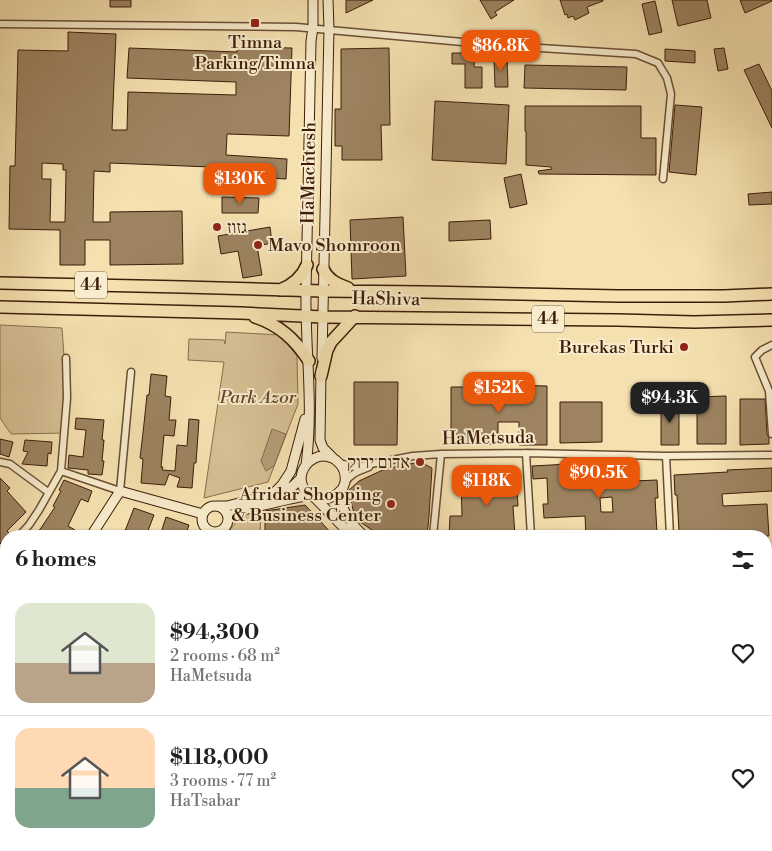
<!DOCTYPE html>
<html lang="en">
<head>
<meta charset="utf-8">
<style>
  :root { --surface:#fff; --page:#f6f6f6; --text:#202124; --muted:#757577; --line:#e0e0e0; --accent:#ea580c }
  body { margin:0; font-family:"Libre Bodoni","Frank Ruhl Libre",serif; background:var(--page); color:var(--text); height:100vh; display:flex; flex-direction:column; font-size:19px; white-space:nowrap }
  * { box-sizing:border-box; margin:0 }
  p { font-size:16px; color:var(--muted) }
  .icon { flex:none; width:28px; height:28px; fill:none; stroke:currentColor; stroke-width:2; stroke-linecap:round; stroke-linejoin:round }
  .map { position:relative; flex:1; overflow:hidden }
  .side { position:absolute; left:0px; top:530px; width:772px; height:321px; display:flex; flex-direction:column; background:var(--surface); border-radius:20px 20px 0 0; box-shadow:0 1px 4px #0004 }
  .side>* { flex:none }
  .price { position:absolute; translate:-50% -42px; padding:0 11px; border-radius:10px; background:var(--accent); color:#fff; font-size:16px; line-height:32px; filter:drop-shadow(0 1px 2px #0008) }
  .price::after { content:''; position:absolute; left:50%; top:30px; width:15px; height:11px; margin-left:-8px; background:inherit; clip-path:polygon(0 0,100% 0,50% 100%) }
  .price.on { background:#222; color:#fff }
  ul { padding:0; list-style:none }
  li { display:flex; align-items:center; gap:15px; height:125px; padding:0 15px }
  li+li { border-top:1px solid var(--line) }
  li span { display:grid; place-items:center; flex:none; width:140px; height:100px; border-radius:15px; color:#555 }
  li>.icon { margin-inline-start:auto }
  span .icon { width:60px; height:60px; fill:#fffc; stroke-width:1 }
  li b { font-size:21px }
  h2 { display:flex; justify-content:space-between; align-items:center; height:60px; padding:0 15px; font-size:21px }
  .map>svg:first-child { display:block }
  .green { fill:#d6c094; stroke:#8a6e4f }
  .water { fill:#b69e78; stroke:#866a4c }
  .lines { fill:none; stroke-linecap:round; stroke-linejoin:round }
  .stream { stroke:#866a4c; stroke-width:2.5 }
  .building { fill:#9d8360; stroke:#3d1d0a; fill-rule:evenodd }
  .street-casing { stroke:#6b4e34; stroke-width:9 }
  .secondary-casing { stroke:#3d1d0a; stroke-width:11 }
  .highway-casing { stroke:#3d1d0a; stroke-width:14 }
  .street { stroke:#f8eccc; stroke-width:6 }
  .secondary { stroke:#f8eccc; stroke-width:9 }
  .highway { stroke:#f5e1b0; stroke-width:11 }
  .poi-dot { fill:#8f2418; stroke:#f8eccc; stroke-width:2 }
  .labels { text-anchor:middle; dominant-baseline:central; stroke-width:4; stroke-linejoin:round; paint-order:stroke }
  .shield { fill:#f8eccc; stroke:#755b44; stroke-width:1 }
  .shield-label { font-size:16px; font-weight:bold; fill:#3d1d0a }
  .poi-label { font-size:18px; fill:#3d1d0a; stroke:#f8eccc; text-anchor:end }
  .street-label { font-size:18px; fill:#3d1d0a; stroke:#f8eccc }
  .park-label { font-size:18px; font-style:italic; fill:#63462c; stroke:#f8eccc }
</style>
</head>
<body>
<div class="map">
<svg width="772" height="851" viewBox="0 0 772 851">
  <rect width="100%" height="100%" fill="#f5e1b0"/>
  <filter id="stains"><feTurbulence type="fractalNoise" baseFrequency=".004" numOctaves="4"/><feColorMatrix values="0 0 0 0 .2 0 0 0 0 .09 0 0 0 0 .02 0 0 0 .5 -.17"/></filter>
  <radialGradient id="worn" r=".72"><stop offset=".6" stop-color="#630" stop-opacity="0"/><stop offset="1" stop-color="#630" stop-opacity=".3"/></radialGradient>
  <path class="green" d="M0,325L62,328L67,398L65,433L11,434L0,418Z
    M226,332L280,335L297,356L298,404L268,482L204,498L224,362L188,360L189,339L224,340L225,344Z
    M261,511L260,536H221L228,532L241,516Z"/>
  <path class="water" d="M272,429L286,434L274,466L266,471L261,461Z"/>
  <g class="lines">
    <path class="stream" d="M766,681L772,680"/>
  </g>
  <path class="building" d="M110,0H131V7H110Z
    M346,0H373L346,13Z
    M480,0H514L495,12L497,15L491,19Z
    M560,0H603V1L587,7L589,13L575,20L573,16L568,18L567,14L565,15Z
    M672,0H707L711,18L678,26Z
    M740,0H772V1L745,13Z
    M655,1L662,32L649,35L642,4Z
    M68,32L116,34L112,130H127L128,92L236,95V82L127,78L129,48L237,52V47L292,48L289,136L227,134L226,155L287,159L286,179L235,176L236,168L110,163V172L94,171L93,222H110V212L182,211L183,264L110,265V240H85V265H60V230L9,229L10,166H15L18,50L68,51ZM42,163L63,164V170H66L65,222H50L51,179H42Z
    M389,48L390,125H381L382,160H342V146H335V109H341V49Z
    M724,48L728,69L718,71L714,49Z
    M665,49L695,51V63L665,61Z
    M452,53H475L474,67H482V88H465V64H452Z
    M507,57L508,87H495L494,58Z
    M759,64L772,91V128L744,70Z
    M525,65L627,67L626,90L524,88Z
    M435,101L509,105L506,164L432,160Z
    M675,105L702,107L696,175L669,172Z
    M525,106H641V138H656V175L539,174L538,171L552,169L551,167L526,165V131H525Z
    M521,174L527,204L510,208L504,178Z
    M772,192V204L749,205L748,194Z
    M222,197L259,198L258,213H222Z
    M403,217L406,276L352,279L350,220Z
    M490,220L491,239L449,241V222Z
    M270,227L272,243L257,246L262,275L243,278L238,251L221,254L218,236Z
    M151,374L167,376L165,396L171,397L169,420H176L174,436L164,435L161,467H163L162,470L175,471L177,445L187,446L189,419L199,420L196,463H194L192,488L177,487L180,478L169,474L165,485L141,483L143,459L140,458L143,433L147,395H149Z
    M354,382H398L397,445H354Z
    M502,385L547,386V445H519V422H498V444H451V387H502Z
    M726,396V444H697V397Z
    M740,399H765L767,434L769,438V444L740,445Z
    M560,402H602V442L560,443Z
    M661,403H679V445H661Z
    M76,418L104,420L102,440H104L102,461H104L102,475L88,474V470L68,468L69,455L83,457L86,430L75,429Z
    M0,439L13,442L9,457L0,454Z
    M25,440L52,442L51,454L48,453L47,466L22,464L28,452L23,451Z
    M420,462L432,468L429,516L427,536H381L357,520L355,517L348,491L359,481L385,469Z
    M607,462L608,482L657,480L658,498H655L657,532L607,535V536H586L585,516L544,518L543,504H548L547,478L533,479L532,466ZM612,497L613,512H601L600,498Z
    M772,468V491L722,494L723,506L767,504L769,536H682V531H679L677,495H675L674,475L728,472L727,470Z
    M516,474L518,506H513L515,536H449L450,516H462L461,478Z
    M0,478L10,488L7,491L26,512L7,531L10,534L6,536V538L0,544Z
    M64,480L92,491L88,502L81,499L68,526L75,530L71,536H34L41,528L55,507L53,506L61,491L59,490Z
    M305,505L334,536H265V511Z
    M134,508L154,515L146,536H123Z
    M166,517L189,525L185,536H160Z
    M0,563L6,571V608L0,612Z
    M0,671L6,679V705L0,697Z
    M6,708V741L0,749V713Z
    M5,780H6V805L0,803V795Z
    M4,816H6V839L0,837V828Z"/>
  <g class="lines">
    <g class="street-casing">
      <path id="street" d="M0,24L296,27L507,46L636,54L658,63L667,78L671,94L663,179
        M772,345L762,350L755,357L769,391L772,434
        M526,453L531,536
        M666,456L670,536
        M0,462L10,464L48,492
        M339,463L355,467L413,456L441,454L526,453L666,456L772,455
        M61,471L120,491L131,372
        M345,483C350,473 360,471 369,467
        M19,536L29,525L39,510L61,471L67,398L66,358
        M205,536L209,530
        M433,536L441,454
        M0,555L6,550
        M0,657L6,665
        M766,664L772,662
        M0,774L6,766
        M0,811H6
        M608,845L611,851
        M81,851L82,845
        M104,851L312,845
        M355,851V845"/>
    </g>
    <g class="secondary-casing">
      <path id="secondary" d="M322,358L329,29L328,0
        M321,371L320,440L323,448L334,459
        M306,465C314,407 305,349 306,291C308,208 310,125 311,41L313,28V0
        M341,490C321,513 289,488 306,465C310,460 317,456 323,456C337,456 347,469 345,482C343,489 339,494 341,501C344,515 354,527 364,536
        M272,495L282,485L291,471L305,419
        M315,498L352,536
        M218,506H227L279,493L293,486L301,478
        M202 519a13 13 0 1 1 26 0a13 13 0 1 1-26 0Z
        M228,518L238,511L243,510L290,499L310,495
        M91,536L120,491L203,514
        M0,637L6,632"/>
    </g>
    <g class="highway-casing">
      <path id="highway" d="M323,269C328,280 337,284 348,288
        M0,283L183,287L323,291L424,292L618,296H724L772,294
        M280,290C293,285 302,277 307,265
        M0,307L241,313L323,317L618,320L694,322L772,320
        M255,317C279,325 295,339 309,361
        M321,376L327,350L331,342L355,316"/>
    </g>
    <use href="#street" class="street"/>
    <use href="#secondary" class="secondary"/>
    <use href="#highway" class="highway"/>
  </g>
  <g class="poi-dot">
    <rect x="250" y="18" width="10" height="10" rx="2.5"/>
    <circle cx="217" cy="227" r="5"/>
    <circle cx="258" cy="245" r="5"/>
    <circle cx="684" cy="347" r="5"/>
    <circle cx="420" cy="462" r="5"/>
    <circle cx="391" cy="504" r="5"/>
  </g>
  <g class="labels">
    <g class="shield">
      <rect x="75" y="271.5" width="32" height="27" rx="4"/>
      <rect x="532" y="305.5" width="32" height="27" rx="4"/>
    </g>
    <g class="shield-label">
      <text x="91" y="285">44</text>
      <text x="548" y="319">44</text>
    </g>
    <g class="poi-label">
      <text x="255" y="42" text-anchor="middle">Timna<tspan x="255" dy="21">Parking/Timna</tspan></text>
      <text x="227" y="227" text-anchor="start">גזוז</text>
      <text x="268" y="245" text-anchor="start">Mavo Shomroon</text>
      <text x="674" y="347">Burekas Turki</text>
      <text x="410" y="462">אדום ירוק</text>
      <text x="381" y="494">Afridar Shopping<tspan x="381" dy="21">&amp; Business Center</tspan></text>
    </g>
    <g class="street-label">
      <text transform="translate(309 173) rotate(-89)">HaMachtesh</text>
      <text transform="translate(386 299) rotate(1)">HaShiva</text>
      <text transform="translate(488 438) rotate(-1)">HaMetsuda</text>
    </g>
    <g class="park-label">
      <text x="258" y="397">Park Azor</text>
    </g>
  </g>
  <rect width="100%" height="100%" filter="url(#stains)"/>
  <rect width="100%" height="100%" fill="url(#worn)"/>
</svg>
<b class="price" style="left:501px;top:72px">$86.8K</b>
<b class="price" style="left:240px;top:205px">$130K</b>
<b class="price" style="left:499px;top:414px">$152K</b>
<b class="price on" style="left:670px;top:424px">$94.3K</b>
<b class="price" style="left:599px;top:499px">$90.5K</b>
<b class="price" style="left:487px;top:507px">$118K</b>
<section class="side">
<h2>6 homes<svg class="icon" aria-label="filters" viewBox="0 0 24 24"><path d="M4 7h16M4 17h16"/><circle cx="9" cy="7" r="2"/><circle cx="15" cy="17" r="2"/></svg></h2>
<ul>
<li><span style="background:linear-gradient(#dfe7d0 60%,#b9a48a 0)"><svg class="icon" aria-label="home" viewBox="0 0 24 24"><path d="M3 11l9-7 9 7M6 9v11h12V9"/></svg></span><div><b>$94,300</b><p>2 rooms · 68 m²</p><p>HaMetsuda</p></div><svg class="icon" aria-label="heart" viewBox="0 0 24 24"><path d="M12 20l-8-8c-3-5 5-10 8-4 3-6 11-1 8 4z"/></svg></li>
<li><span style="background:linear-gradient(#ffd9b3 60%,#7fa58c 0)"><svg class="icon" aria-label="home" viewBox="0 0 24 24"><path d="M3 11l9-7 9 7M6 9v11h12V9"/></svg></span><div><b>$118,000</b><p>3 rooms · 77 m²</p><p>HaTsabar</p></div><svg class="icon" aria-label="heart" viewBox="0 0 24 24"><path d="M12 20l-8-8c-3-5 5-10 8-4 3-6 11-1 8 4z"/></svg></li>
</ul>
</section>
</div>
</body>
</html>
